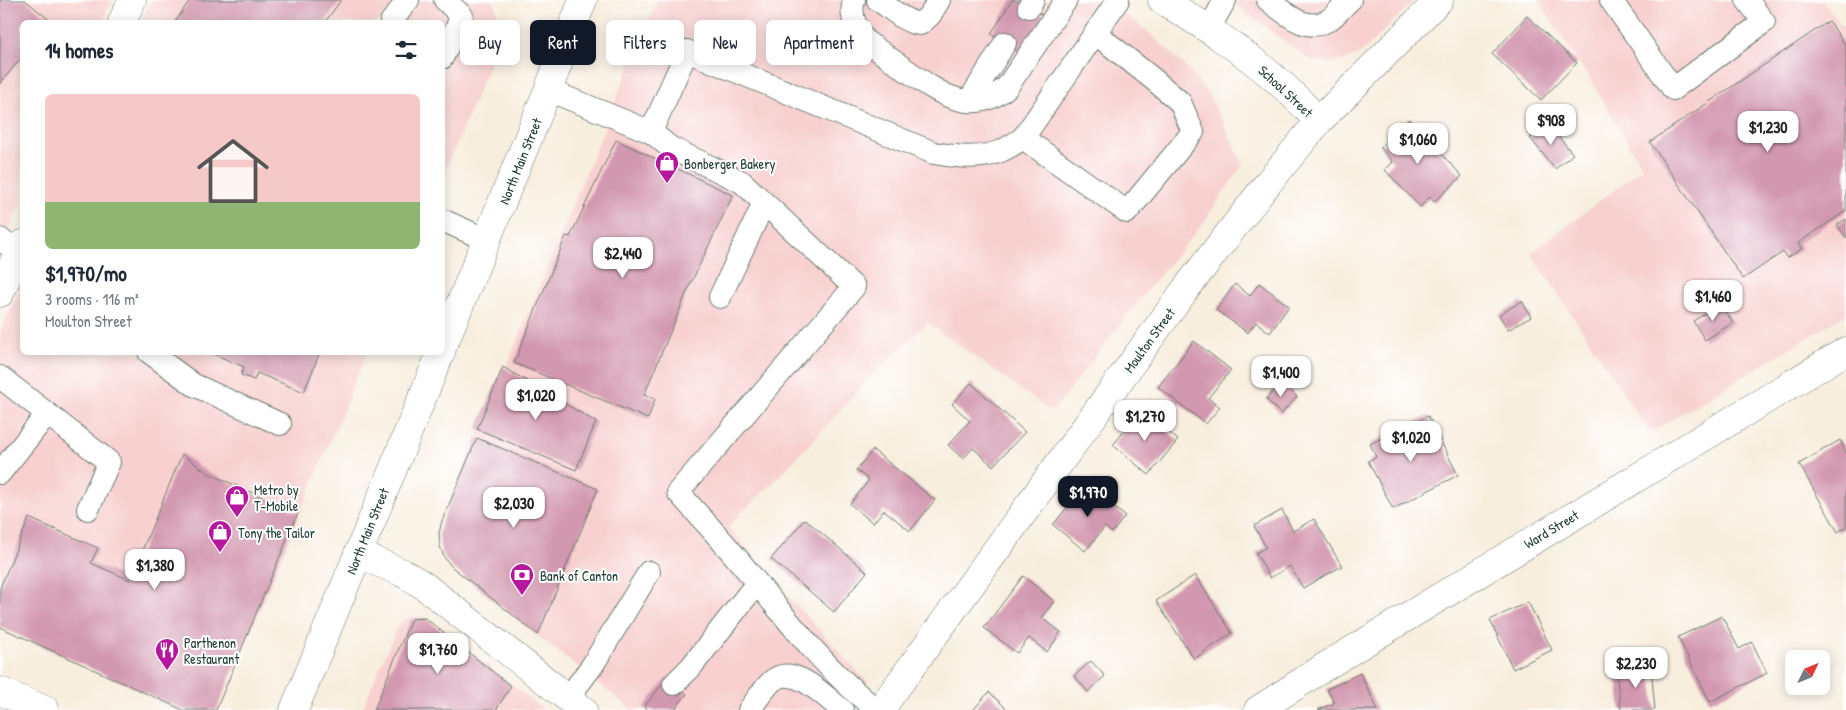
<!DOCTYPE html>
<html lang="en">
<head>
<meta charset="utf-8">
<style>
  :root { --surface:#fff; --page:#f6f6f7; --text:#1f2937; --muted:#747a83; --accent:#111827 }
  body { margin:0; font-family:"Patrick Hand",sans-serif; background:var(--page); color:var(--text); height:100vh; display:flex; flex-direction:column; font-size:19px; white-space:nowrap }
  * { box-sizing:border-box; margin:0 }
  p { font-size:16px; color:var(--muted) }
  .icon { flex:none; width:28px; height:28px; fill:none; stroke:currentColor; stroke-width:2; stroke-linecap:round; stroke-linejoin:round }
  .map { position:relative; flex:1; overflow:hidden }
  .panel { position:absolute; left:20px; top:20px; width:425px; height:335px; display:flex; flex-direction:column; background:var(--surface); border-radius:8px; box-shadow:0 2px 12px #0003 }
  .panel>* { flex:none }
  .banner { position:absolute; left:460px; top:20px; width:475px; height:45px; display:flex; gap:10px }
  .needle { width:32px; rotate:47deg }
  .tools { position:absolute; left:1785px; top:650px; display:grid; gap:10px }
  .tools a { display:grid; place-items:center; width:45px; height:45px; border-radius:8px; background:var(--surface); box-shadow:0 2px 12px #0003; font-size:25px }
  .price { position:absolute; translate:-50% -42px; padding:0 11px; border-radius:10px; background:#fff; color:#222; font-size:16px; line-height:32px; filter:drop-shadow(0 1px 2px #0008) }
  .price::after { content:''; position:absolute; left:50%; top:30px; width:15px; height:11px; margin-left:-8px; background:inherit; clip-path:polygon(0 0,100% 0,50% 100%) }
  .price.on { background:var(--accent); color:#fff }
  ul { padding:0; list-style:none }
  li { display:grid; align-content:center; gap:10px; height:265px; padding:0 25px }
  li span { display:grid; place-items:center; height:155px; border-radius:8px; color:#555 }
  li>.icon { margin-inline-start:auto }
  span .icon { width:90px; height:90px; fill:#fffc; stroke-width:1 }
  li b { font-size:21px }
  h2 { display:flex; justify-content:space-between; align-items:center; height:60px; padding:0 25px; font-size:21px }
  .tag { padding:0 18px; border-radius:8px; background:var(--surface); box-shadow:0 2px 12px #0003; font-size:18px; line-height:45px }
  .tag.on { background:var(--accent); color:#fff }
  .map>svg:first-child { display:block }
  .built { fill:#f7d0cf }
  .building { fill:#d298af }
  .lines { fill:none; stroke-linecap:round; stroke-linejoin:round }
  .lane-casing { stroke:#6b7b70; stroke-width:24 }
  .street-casing { stroke:#6b7b70; stroke-width:29 }
  .primary-casing { stroke:#6b7b70; stroke-width:29 }
  .lane { stroke:#fff; stroke-width:22 }
  .street { stroke:#fff; stroke-width:28 }
  .primary { stroke:#fff; stroke-width:28 }
  .labels { text-anchor:middle; dominant-baseline:central; stroke-width:4; stroke-linejoin:round; paint-order:stroke }
  .street-label { font-size:14px; fill:#1f3d34; stroke:#fff }
  .poi-label { font-size:14px; fill:#1f3d34; stroke:#fff; text-anchor:start }
</style>
</head>
<body>
<div class="map">
<svg width="1846" height="710" viewBox="0 0 1846 710">
  <rect width="100%" height="100%" fill="#fff"/>
  <filter id="ink" filterUnits="userSpaceOnUse"><feTurbulence type="fractalNoise" baseFrequency=".02" numOctaves="2"/><feDisplacementMap in="SourceGraphic" scale="10" xChannelSelector="R" yChannelSelector="G"/><feConvolveMatrix kernelMatrix="1 2 1 2 8 2 1 2 1" color-interpolation-filters="sRGB"/></filter>
  <filter id="wash" filterUnits="userSpaceOnUse"><feTurbulence type="fractalNoise" baseFrequency=".0096" numOctaves="4" result="noise"/><feDisplacementMap in="SourceGraphic" scale="20" xChannelSelector="R" yChannelSelector="G"/><feGaussianBlur stdDeviation="1.12" result="paint"/><feColorMatrix in="noise" values="0 0 0 0 0 0 0 0 0 0 0 0 0 0 0 0 0 1.4 0 .05"/><feComposite in="paint" operator="in"/></filter>
  <g filter="url(#wash)">
    <rect width="100%" height="100%" fill="#f8eede"/>
    <path class="built" d="M0,0H113L103,22H22V200L0,250Z
      M151,0H494L497,12L498,33L492,58L443,176L442,22H141Z
      M657,0H1105L1145,29L1182,63L1209,94L1243,164L1204,222L1135,305L1052,412L928,323L879,368L783,473L728,526L792,601L868,682L848,710H632L452,568L442,551L445,517Z
      M1229,0H1415L1361,53L1346,60L1333,63L1317,62L1309,59Z
      M1538,0H1822L1846,31V314L1650,433L1531,253L1643,168L1590,79Z
      M22,285V352L367,353L218,710H183L0,627V332Z
      M416,616L430,621L544,710H362L396,629L404,619Z"/>
    <g id="blocks">
      <path class="building" d="M0,0H25L52,22H22V57L0,84Z
        M190,0H341L325,22H175Z
        M1012,0H1018L1044,16L1020,53L991,34Z
        M1527,16L1577,63L1541,100L1492,54Z
        M1829,21L1846,46V211L1798,243L1802,249L1787,258L1783,252L1743,279L1650,142Z
        M1409,119L1462,176L1434,202L1430,197L1420,207L1385,170L1393,162L1380,147Z
        M1547,123L1573,154L1555,169L1530,138Z
        M616,140L733,195L689,287L644,395L655,399L648,419L514,363L566,236L570,237Z
        M1846,219V238L1837,225Z
        M1259,283L1289,306L1270,333L1256,322L1248,333L1216,310L1235,284L1250,296Z
        M1522,301L1531,317L1508,330L1499,315Z
        M1721,304L1733,323L1705,340L1693,321Z
        M1194,341L1231,370L1208,398L1220,407L1206,424L1158,387Z
        M217,352H320L304,392L257,373L254,380L241,375L244,367L216,355Z
        M503,367L596,422L576,470L477,429Z
        M1282,382L1297,397L1281,414L1266,399Z
        M971,383L1025,432L993,466L973,448L963,459L948,445L970,421L952,404Z
        M1141,410L1178,440L1149,475L1113,445Z
        M1428,416L1458,475L1393,509L1368,461L1376,457L1370,444L1405,426L1414,441L1422,437L1415,422Z
        M477,438L598,489L538,635L452,567L444,557L440,546L439,533L442,521Z
        M1840,440L1846,452V527L1838,532L1799,464Z
        M873,450L935,500L910,531L884,510L873,523L850,504L869,480L856,470Z
        M182,454L208,473L298,513L216,710H183L0,627V588L29,518L98,548L91,563L130,580Z
        M1085,485L1125,516L1112,533L1105,527L1085,551L1053,525Z
        M1282,510L1293,531L1314,519L1342,566L1303,588L1290,566L1270,578L1256,553L1266,547L1254,526Z
        M805,519L867,572L834,612L771,559Z
        M1195,575L1232,633L1194,659L1156,601Z
        M1023,576L1054,601L1042,618L1061,632L1047,652L1029,638L1017,653L984,628Z
        M1528,602L1552,650L1513,669L1490,620Z
        M1722,616L1739,649L1752,642L1767,673L1710,702L1678,637Z
        M425,618L511,686L496,710H374L411,619Z
        M1091,661L1105,676L1088,692L1074,676Z
        M1651,667L1655,710H1621L1616,671Z
        M1360,673L1378,710H1318L1334,703L1327,689Z
        M667,678L687,694L674,710H648L644,707Z
        M989,692L1008,710H973Z"/>
    </g>
  </g>
  <g filter="url(#ink)">
    <use href="#blocks" fill-opacity="0" stroke="#6b7b70" stroke-width="1"/>
    <g class="lines">
      <g class="lane-casing">
        <path id="lane" d="M854,0C849,15 856,29 865,41C880,51 894,62 909,72C940,94 973,117 1007,87L1066,0
          M878,0C891,8 905,23 920,24L930,15L939,0
          M1268,0C1285,13 1307,35 1330,19C1337,14 1343,6 1350,0
          M1611,0L1673,89L1764,22L1747,0
          M1029,7L1033,0
          M391,22L408,0
          M1209,29L1225,0
          M442,58L462,16L445,0
          M548,90L651,132L687,51L934,153C957,157 982,160 1003,150C1010,147 1017,142 1023,138L1118,0
          M969,101L1005,43
          M651,132L671,148L742,182L854,287L678,492C702,519 727,545 749,573C787,620 829,673 877,710
          M1023,138L1127,212L1193,132L1180,102L1153,79L1095,33
          M442,220L487,240
          M0,239L22,256
          M720,297L764,203
          M149,352L194,385L280,424
          M0,377L109,462L88,509
          M0,473L47,414
          M674,684L691,667L757,583
          M568,698L592,666L649,572
          M749,710C756,701 763,690 771,682C792,661 825,697 842,710"/>
      </g>
      <g class="street-casing">
        <path id="street" d="M1162,0C1203,25 1244,51 1280,83C1294,95 1306,108 1319,121
          M122,22L132,0
          M0,293L22,244
          M358,554L403,573L423,585L583,710
          M0,691L45,710
          M880,710L1185,290L1268,183L1319,121L1439,0
          M1258,710L1326,666L1846,351"/>
      </g>
      <g class="primary-casing">
        <path id="primary" d="M442,348L548,90L583,0
          M294,710L441,352"/>
      </g>
      <use href="#lane" class="lane"/>
      <use href="#street" class="street"/>
      <use href="#primary" class="primary"/>
    </g>
  </g>
  <defs>
    <g id="shop-pin" transform="scale(1.25)"><path d="M0 17L-7.5 6A9.5 9.5 0 1 1 7.5 6Z" fill="#b5179e" stroke="#fff"/><path d="M-5-2.5h2.3a2.7 3.5 0 0 1 5.4 0H5L5.5 6h-11ZM-1.5-2.5h3a1.5 2.3 0 0 0-3 0Z" fill="#fff"/></g>
    <g id="bank-pin" transform="scale(1.25)"><path d="M0 17L-7.5 6A9.5 9.5 0 1 1 7.5 6Z" fill="#b5179e" stroke="#fff"/><path d="M-6-4H6V4H-6ZM0-2.3a2.3 2.3 0 1 0 0 4.6a2.3 2.3 0 1 0 0-4.6Z" fill="#fff"/></g>
    <g id="restaurant-pin" transform="scale(1.25)"><path d="M0 17L-7.5 6A9.5 9.5 0 1 1 7.5 6Z" fill="#b5179e" stroke="#fff"/><path d="M-5-6h1v4h1v-4h1v4h1v-4h1v5L-1.5 .5V6h-2V.5L-5-1ZM5-6V6H3V1.5H1.5Q1.5-4 5-6Z" fill="#fff"/></g>
  </defs>
  <g fill-rule="evenodd">
    <use href="#shop-pin" x="667" y="163"/>
    <use href="#shop-pin" x="237" y="497"/>
    <use href="#shop-pin" x="220" y="532"/>
    <use href="#bank-pin" x="522" y="575"/>
    <use href="#restaurant-pin" x="167" y="650"/>
  </g>
  <g class="labels">
    <g class="street-label">
      <text transform="translate(1286 91) rotate(43)">School Street</text>
      <text transform="translate(520 161) rotate(-68)">North Main Street</text>
      <text transform="translate(1149 340) rotate(-54)">Moulton Street</text>
      <text transform="translate(1551 529) rotate(-31)">Ward Street</text>
      <text transform="translate(367 531) rotate(-68)">North Main Street</text>
    </g>
    <g class="poi-label">
      <text x="684" y="163">Bonberger Bakery</text>
      <text x="254" y="489">Metro by<tspan x="254" dy="16">T-Mobile</tspan></text>
      <text x="238" y="532">Tony the Tailor</text>
      <text x="540" y="575">Bank of Canton</text>
      <text x="184" y="642">Parthenon<tspan x="184" dy="16">Restaurant</tspan></text>
    </g>
  </g>
</svg>
<div class="tools">
<a><svg class="needle" viewBox="-14 -14 28 28"><path d="M0-13l5 13h-10z" fill="#e53935"/><path d="M0 13l5-13h-10z" fill="#747a83"/></svg></a>
</div>
<b class="price" style="left:1551px;top:146px">$908</b>
<b class="price" style="left:1768px;top:153px">$1,230</b>
<b class="price" style="left:1418px;top:165px">$1,060</b>
<b class="price" style="left:623px;top:279px">$2,440</b>
<b class="price" style="left:1713px;top:322px">$1,460</b>
<b class="price" style="left:1281px;top:398px">$1,400</b>
<b class="price" style="left:536px;top:421px">$1,020</b>
<b class="price" style="left:1145px;top:442px">$1,270</b>
<b class="price" style="left:1411px;top:463px">$1,020</b>
<b class="price on" style="left:1088px;top:518px">$1,970</b>
<b class="price" style="left:514px;top:529px">$2,030</b>
<b class="price" style="left:155px;top:591px">$1,380</b>
<b class="price" style="left:438px;top:675px">$1,760</b>
<b class="price" style="left:1636px;top:689px">$2,230</b>
<div class="banner">
<a class="tag">Buy</a>
<a class="tag on">Rent</a>
<a class="tag">Filters</a>
<a class="tag">New</a>
<a class="tag">Apartment</a>
</div>
<section class="panel">
<h2>14 homes<svg class="icon" aria-label="filters" viewBox="0 0 24 24"><path d="M4 7h16M4 17h16"/><circle cx="9" cy="7" r="2"/><circle cx="15" cy="17" r="2"/></svg></h2>
<ul>
<li><span style="background:linear-gradient(#f6c9c9 70%,#8fb573 0)"><svg class="icon" aria-label="home" viewBox="0 0 24 24"><path d="M3 11l9-7 9 7M6 9v11h12V9"/></svg></span><div><b>$1,970/mo</b><p>3 rooms · 116 m²</p><p>Moulton Street</p></div></li>
</ul>
</section>
</div>
</body>
</html>
